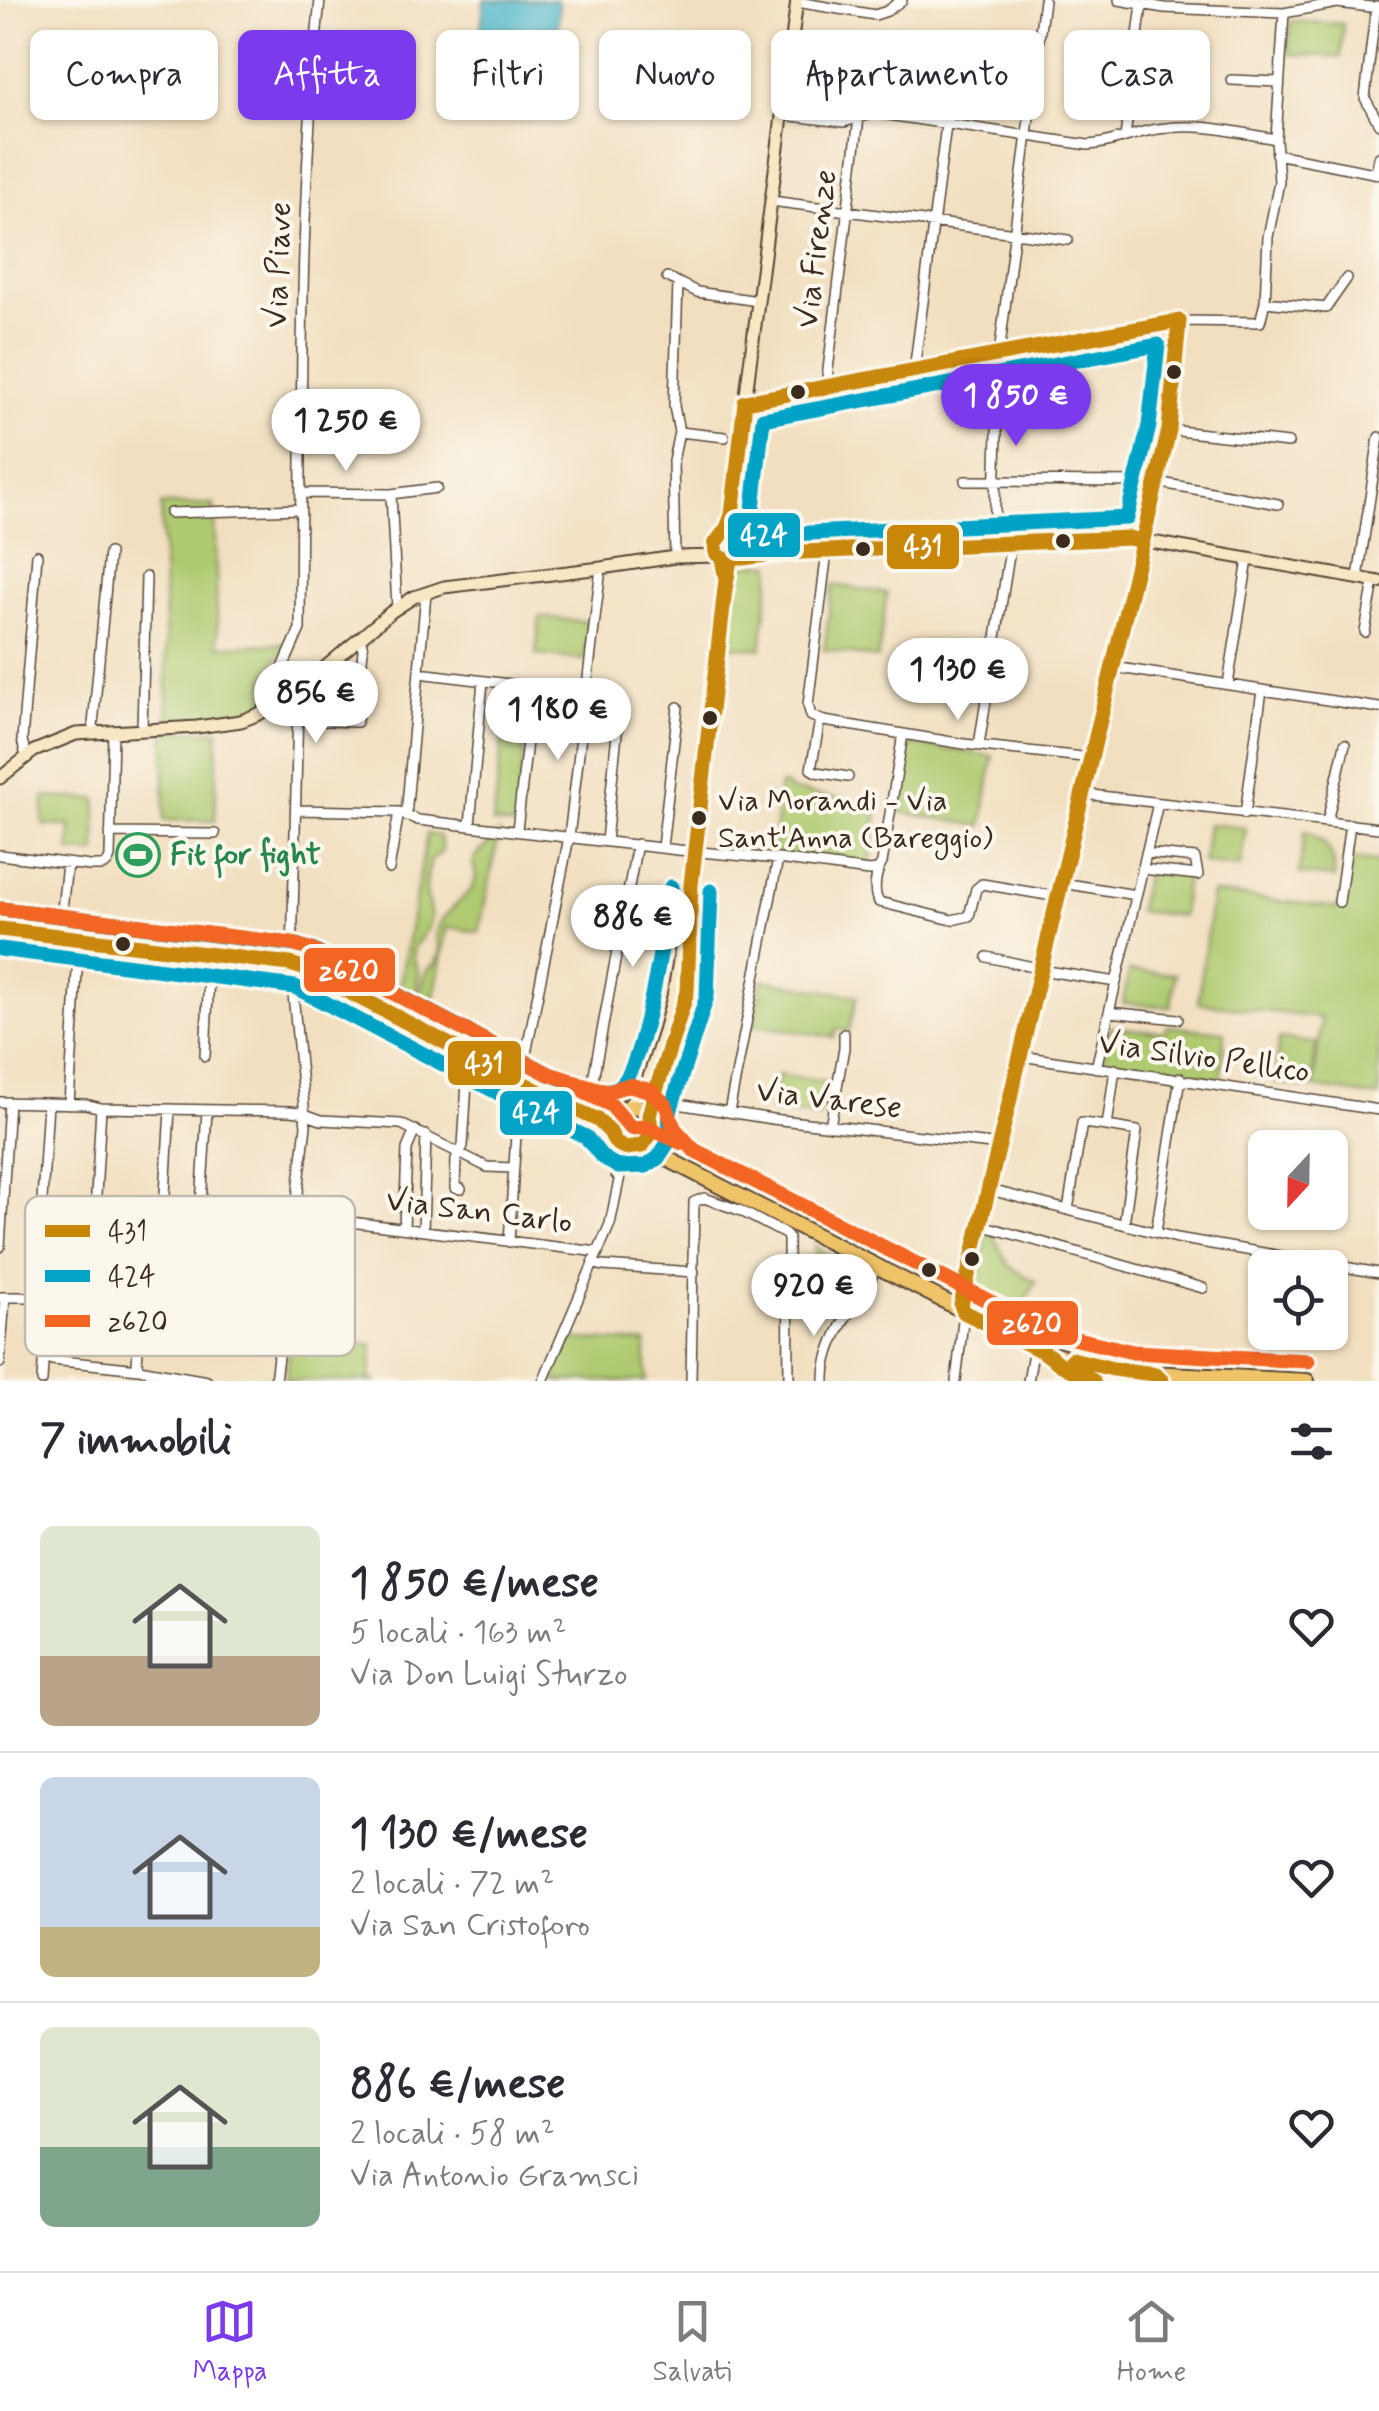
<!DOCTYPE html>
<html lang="it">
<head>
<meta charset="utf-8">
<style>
  :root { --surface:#fff; --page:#f7f7f7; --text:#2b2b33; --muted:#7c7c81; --line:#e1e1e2; --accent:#7c3aed }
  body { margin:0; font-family:Mynerve,sans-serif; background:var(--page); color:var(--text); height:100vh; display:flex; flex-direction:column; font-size:38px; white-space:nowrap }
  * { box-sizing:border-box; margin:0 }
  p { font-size:32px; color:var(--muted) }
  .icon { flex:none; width:55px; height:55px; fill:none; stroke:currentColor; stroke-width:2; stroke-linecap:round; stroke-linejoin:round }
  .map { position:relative; height:1381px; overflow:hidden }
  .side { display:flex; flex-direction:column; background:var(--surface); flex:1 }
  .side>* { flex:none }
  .top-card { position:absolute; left:30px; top:30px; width:1320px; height:90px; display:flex; gap:20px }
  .needle { width:65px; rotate:202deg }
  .tools { position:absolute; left:1248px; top:1130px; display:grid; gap:20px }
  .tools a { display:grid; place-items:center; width:100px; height:100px; border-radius:15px; background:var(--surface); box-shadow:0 2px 8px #0004; font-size:50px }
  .price { position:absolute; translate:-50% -85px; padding:0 22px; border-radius:35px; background:#fff; color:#222; font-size:32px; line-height:65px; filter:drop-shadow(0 2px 5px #0008) }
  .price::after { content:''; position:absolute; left:50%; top:60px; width:30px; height:22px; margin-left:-15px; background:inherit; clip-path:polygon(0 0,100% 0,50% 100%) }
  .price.selected { background:var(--accent); color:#fff }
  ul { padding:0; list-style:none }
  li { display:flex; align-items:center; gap:30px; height:250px; padding:0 40px }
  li+li { border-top:2px solid var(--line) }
  li span { display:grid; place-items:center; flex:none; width:280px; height:200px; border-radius:15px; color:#555 }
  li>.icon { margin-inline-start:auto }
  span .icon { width:120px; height:120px; fill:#fffc; stroke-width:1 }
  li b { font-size:42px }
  h2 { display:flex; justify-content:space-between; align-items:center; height:120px; padding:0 40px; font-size:42px }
  .tag { padding:0 35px; border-radius:15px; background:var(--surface); box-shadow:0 2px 8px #0004; font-size:35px; line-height:90px }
  .tag.selected { background:var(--accent); color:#fff }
  .tab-bar { display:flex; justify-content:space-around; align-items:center; height:140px; border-top:2px solid var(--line); background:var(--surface); font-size:28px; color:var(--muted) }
  .tab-bar a { display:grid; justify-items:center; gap:5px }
  .tab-bar .selected { color:var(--accent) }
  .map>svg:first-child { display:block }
  .green { fill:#afca70; stroke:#757a47; stroke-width:2.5 }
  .water { fill:#4ab5c8; stroke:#427073; stroke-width:2.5 }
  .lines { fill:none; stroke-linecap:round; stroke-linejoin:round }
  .street-casing { stroke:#564536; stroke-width:12 }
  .secondary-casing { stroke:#564536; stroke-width:15 }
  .primary-casing { stroke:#564536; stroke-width:18 }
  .street { stroke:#fff; stroke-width:9 }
  .secondary { stroke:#f9e7c3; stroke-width:11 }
  .primary { stroke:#efc469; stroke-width:14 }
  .bus-1-casing { stroke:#fbf7ec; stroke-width:22 }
  .bus-2-casing { stroke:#fbf7ec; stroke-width:22 }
  .bus-3-casing { stroke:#fbf7ec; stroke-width:22 }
  .bus-1 { stroke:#c88708; stroke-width:15 }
  .bus-2 { stroke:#03a3c5; stroke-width:15 }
  .bus-3 { stroke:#f26522; stroke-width:15 }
  .bus-dot { fill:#3b2a1e; stroke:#fbf7ec; stroke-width:4 }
  .labels { text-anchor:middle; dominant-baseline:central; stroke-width:8; stroke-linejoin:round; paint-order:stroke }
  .bus-label { font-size:30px; fill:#3b2a1e; stroke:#fbf7ec; text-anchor:start }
  .street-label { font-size:32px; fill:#3b2a1e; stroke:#fbf7ec }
  .leisure-label { font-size:32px; font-weight:bold; fill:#27864d; stroke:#fbf7ec; text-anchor:start }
  .key { fill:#fbf7ec; stroke:#c1baae; stroke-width:2.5 }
  .key-label { font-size:28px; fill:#3b2a1e }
  .line-badge { stroke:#fbf7ec; stroke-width:4 }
  .badge-label { font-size:28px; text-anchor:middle; font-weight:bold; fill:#fff }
</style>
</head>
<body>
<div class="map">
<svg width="1379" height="1381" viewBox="0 0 1379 1381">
  <rect width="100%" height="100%" fill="#fbf7ec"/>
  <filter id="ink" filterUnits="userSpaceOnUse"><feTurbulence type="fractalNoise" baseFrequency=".01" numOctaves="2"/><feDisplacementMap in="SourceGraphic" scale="20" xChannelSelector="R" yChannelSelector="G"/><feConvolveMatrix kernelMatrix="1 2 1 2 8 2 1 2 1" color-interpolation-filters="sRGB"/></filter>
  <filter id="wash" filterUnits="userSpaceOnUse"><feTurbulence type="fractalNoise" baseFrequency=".0048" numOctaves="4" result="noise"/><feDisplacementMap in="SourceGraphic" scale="40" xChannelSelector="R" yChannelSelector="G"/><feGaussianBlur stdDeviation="2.25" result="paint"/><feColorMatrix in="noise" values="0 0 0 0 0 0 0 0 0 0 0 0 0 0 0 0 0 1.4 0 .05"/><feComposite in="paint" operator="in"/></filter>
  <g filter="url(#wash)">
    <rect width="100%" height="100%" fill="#f2dfc0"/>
    <path class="green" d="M1291,21L1343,24L1341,57L1289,54Z
      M161,505H214L218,646L287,644C282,653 267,672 265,678C263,686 268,694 263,702C250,719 189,718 168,719Z
      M772,564L761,649L728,646C729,629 729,572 746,565C753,563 765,564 772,564Z
      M833,585L887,593L878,658L824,650Z
      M540,617L589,622L585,660L536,655Z
      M508,687L531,690L515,826L493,823Z
      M218,730L215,821L164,820L165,732Z
      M909,744L993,756L982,826L900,812Z
      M780,785L788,786V790L879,805L870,865L773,853Z
      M44,797L97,799L96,853L70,852L71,826L43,825Z
      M1208,824L1246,828L1240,867L1203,863Z
      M1305,831C1327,841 1336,853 1334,878L1299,874Z
      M427,834L440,836L442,852L431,860L427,877L426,891L431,918L427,930L414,947L413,956L419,974L416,993L399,989Z
      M499,834L479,932L447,927L434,998L420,994L426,971L436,963L440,951L436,935L441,920L472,889L476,878L473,863L475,857Z
      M1350,859L1379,862V1097L1314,1087L1321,1018L1198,1003L1212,893L1339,908Z
      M1147,872L1186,876L1182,916L1137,911Z
      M1129,971L1175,974L1171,1007L1123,1003Z
      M762,980L857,996L849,1031L836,1029L834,1037L753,1025Z
      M1167,1026L1225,1032L1220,1079L1103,1061L1111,1027L1165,1032Z
      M1279,1039L1316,1043L1311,1087L1274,1083Z
      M778,1075L826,1082L819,1117L771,1111Z
      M987,1230L991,1231L1009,1266L1036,1282L1012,1324C990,1311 976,1308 975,1279L979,1278Z
      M815,1245L842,1265L854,1286L840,1317H832L831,1307L816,1308Z
      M290,1339L373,1345L370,1380L379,1381H286Z
      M568,1339L646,1343V1381H551Z"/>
    <path class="water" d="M484,0H557L559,7L553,88L546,94C537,93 527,94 518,93C504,90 496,84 482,88L476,82Z"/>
  </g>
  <g filter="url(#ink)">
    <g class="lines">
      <g class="street-casing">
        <path id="street" d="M1119,0L1164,8L1284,13L1337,3L1379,8
          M797,2L875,15L887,11L902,0
          M1376,6L1365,98L1379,124
          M1231,80L1279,82
          M782,115L844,122L875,113L1088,145C1112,144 1134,132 1158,129C1201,122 1234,132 1276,139
          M1125,137L1142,4
          M1276,154L1379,174
          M1376,173L1379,157
          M771,201L1068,240
          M667,277L697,292L758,301
          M1265,302L1326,308L1347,278
          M914,371L954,64
          M826,386L859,118
          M302,399L345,400
          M745,402L1179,321L1260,322L1265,302L1268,237L1279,182L1276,139L1284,13
          M1169,430L1288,443
          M679,432L725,437
          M965,481L1156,482L1278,504
          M301,493L391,494L437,488
          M391,494L397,608
          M170,513L301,509
          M994,543L999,355L1044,0
          M827,551L808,705L811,716L824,721L964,744L1092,758
          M675,557L673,461L679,432L674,406L678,283
          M1358,578L1379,437
          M1365,632L1374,581
          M1113,667L1379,708
          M281,672L300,629C302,419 298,209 320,0
          M419,673L586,693
          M1228,684L1248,560
          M298,720L357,722L363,649L360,637
          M820,720L811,769L816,772L848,777
          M142,729L146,577
          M95,731L93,725L109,553
          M903,734L882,863C876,872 872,892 879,902L952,920L969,916L976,889L982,884L1059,897
          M979,745L1011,543
          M26,756L22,740L37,555
          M1083,794L1379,828
          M296,810L399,812L418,820L678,850L778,859L869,871L877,870
          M1245,814L1262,690
          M406,816L426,593
          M1327,822L1345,744
          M470,825L483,681
          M517,830L533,688
          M110,833L215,834
          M606,841L620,704
          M662,847L678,707
          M0,855L90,866C100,866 107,868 110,857L113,731
          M389,869L399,812
          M1142,869L1198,875L1195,858L1146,853
          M1062,883L1136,895
          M1339,902L1350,824
          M59,937L67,864
          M987,957L1042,969
          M1041,970L1116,982
          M1109,1012L1178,1019
          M205,1056L210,955
          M1021,1056L1379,1110
          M1096,1068L1158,803
          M545,1086L620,1094L641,1087
          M591,1090L637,844
          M653,1100L772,1119L1000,1145
          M0,1102L85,1104L101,1108L290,1111L299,1112L321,1120L401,1124L487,1167L514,1168
          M69,1104L79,939
          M729,1112L778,859
          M830,1126L844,1048V1034
          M1107,1126L1137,1131L1124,1224
          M615,1142L617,1153L616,1175
          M461,1189L455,1188L456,1159L463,1146L468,1067L473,1056
          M990,1190L1177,1238L1379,1273
          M1068,1210L1082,1123L1107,1126L1115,1069
          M295,1213L301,1216L598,1252
          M981,1225L1203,1288
          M404,1228L407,1149L415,1130
          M423,1231L426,1135
          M1156,1232L1180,1078
          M509,1242L519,1089L569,837L601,568
          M0,1247L9,1102
          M842,1251L853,1267L858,1285
          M593,1263L603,1266L694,1272
          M970,1278L977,1306L986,1318
          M159,1296L170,1109
          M0,1297C34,1298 122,1290 140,1319L137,1364L139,1369L207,1381
          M195,1297L207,1111
          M36,1298L48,1103
          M90,1299L101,1108
          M853,1302C857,1287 860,1273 877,1269
          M43,1355L52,1360L139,1369
          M1050,1357L1093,1381
          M0,1363L5,1297
          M42,1381L47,1298
          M275,1381L306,1126L290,964L292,958L298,705L291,697
          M543,1381L610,1224L622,1166L632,1149
          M691,1381L694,1202L704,1198L739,1210L785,1234L788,1238L789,1381
          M825,1381C824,1355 839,1326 854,1305C862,1293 872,1283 874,1269L870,1263
          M956,1381L964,1312L962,1301L1169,430L1176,371L1179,321
          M1028,1381L1034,1347
          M1148,1381L1155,1374L1162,1381"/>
      </g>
      <g class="secondary-casing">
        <path id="secondary" d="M735,538L732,515L739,449L797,0
          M734,556L743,558L780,553L1129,538L1379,582
          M721,557L716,553L715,544L731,519
          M272 685a13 13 0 1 1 26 0a13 13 0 1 1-26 0Z
          M297,691L391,612L414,597L444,587L601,568L675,557L719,556
          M0,778L34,751L76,734L197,727L241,721L259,714L284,698
          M629,1105L646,1086L663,1035L673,997L697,852L726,580L729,565L738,549L737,542
          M649,1116L686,997L691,926"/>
      </g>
      <g class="primary-casing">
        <path id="primary" d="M0,929L290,964L303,968L557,1101L598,1120L619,1146L637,1148L650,1137L652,1121L646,1111L635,1106L610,1111L593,1109L541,1092
          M642,1146L1044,1352L1098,1366L1131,1372L1307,1381"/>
      </g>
      <use href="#street" class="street"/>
      <use href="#secondary" class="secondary"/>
      <use href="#primary" class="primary"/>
      <g class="bus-1-casing">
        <path id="bus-1" d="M726,585L729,565L734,556L743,558L780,553L1129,538L1142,541
          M0,929L290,964L303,968L557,1101L598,1120L610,1132L615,1142L625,1148L642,1146L652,1132L649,1116L653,1100L687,992L691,885L726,580L722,558L716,553L715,544L727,528L732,515L745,402L1179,321L1169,430L961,1305L964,1312L1044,1352L1060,1364L1093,1381
          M1072,1359L1113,1369L1155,1374L1162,1381"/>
      </g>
      <g class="bus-2-casing">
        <path id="bus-2" d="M1158,345L1149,426L1127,518L745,536L752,517L763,419Z
          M2,909L296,945L312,950L549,1074C564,1079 601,1096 617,1088C645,1074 665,922 671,887
          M0,949L295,987L548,1119L586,1137L602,1157L618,1167L646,1166L658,1158L671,1138L669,1117L672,1105L707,996L711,891"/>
      </g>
      <g class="bus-3-casing">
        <path id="bus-3" d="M2,909L292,944L309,949L549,1074L597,1089L608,1091L630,1085L651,1091L666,1105L674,1128L694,1150L1051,1333L1133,1352L1308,1361
          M584,1092L611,1105L631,1128L647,1127L682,1143"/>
      </g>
      <use href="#bus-1" class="bus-1"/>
      <use href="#bus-2" class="bus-2"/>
      <use href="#bus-3" class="bus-3"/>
    </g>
  </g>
  <defs>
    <g id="stadium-ring" transform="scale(2.25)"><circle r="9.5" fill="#fbf7ec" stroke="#2e9e5b" stroke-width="1.5"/><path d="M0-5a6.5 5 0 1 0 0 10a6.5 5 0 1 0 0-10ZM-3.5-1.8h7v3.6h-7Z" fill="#2e9e5b"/></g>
  </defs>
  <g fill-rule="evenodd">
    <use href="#stadium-ring" x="138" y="855"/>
  </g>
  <g class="bus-dot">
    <circle cx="1174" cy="372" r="9"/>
    <circle cx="798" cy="392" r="9"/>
    <circle cx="1063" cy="541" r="9"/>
    <circle cx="863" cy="549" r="9"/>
    <circle cx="710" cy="718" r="9"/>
    <circle cx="699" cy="818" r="9"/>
    <circle cx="123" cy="944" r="9"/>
    <circle cx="972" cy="1259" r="9"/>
    <circle cx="929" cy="1270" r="9"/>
  </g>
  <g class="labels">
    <g class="bus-label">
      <text x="718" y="801">Via Morandi - Via<tspan x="718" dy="37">Sant'Anna (Bareggio)</tspan></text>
    </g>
    <g class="street-label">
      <text transform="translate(817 249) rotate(-83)">Via Firenze</text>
      <text transform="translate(279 265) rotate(-88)">Via Piave</text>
      <text transform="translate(1204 1058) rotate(8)">Via Silvio Pellico</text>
      <text transform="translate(829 1100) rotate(7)">Via Varese</text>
      <text transform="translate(479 1212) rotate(7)">Via San Carlo</text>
    </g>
    <g class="leisure-label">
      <text x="170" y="855">Fit for fight</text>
    </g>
  </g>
  <rect x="25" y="1196" width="330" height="160" rx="15" class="key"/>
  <rect x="45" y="1225" width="45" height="12" fill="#c88708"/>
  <rect x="45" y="1270" width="45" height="12" fill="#03a3c5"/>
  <rect x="45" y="1315" width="45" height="12" fill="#f26522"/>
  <g class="key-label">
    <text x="108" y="1241">431</text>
    <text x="108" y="1286">424</text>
    <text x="108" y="1331">z620</text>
  </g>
  <g class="line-badge">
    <rect x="726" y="511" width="76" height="48" rx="10" fill="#03a3c5"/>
    <rect x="885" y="523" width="76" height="48" rx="10" fill="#c88708"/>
    <rect x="302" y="946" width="95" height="48" rx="10" fill="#f26522"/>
    <rect x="446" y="1039" width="77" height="48" rx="10" fill="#c88708"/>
    <rect x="498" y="1089" width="76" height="48" rx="10" fill="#03a3c5"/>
    <rect x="985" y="1299" width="95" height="48" rx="10" fill="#f26522"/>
  </g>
  <g class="badge-label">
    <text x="764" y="545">424</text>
    <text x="923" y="556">431</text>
    <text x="349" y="980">z620</text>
    <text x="484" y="1073">431</text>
    <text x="536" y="1122">424</text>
    <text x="1032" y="1333">z620</text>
  </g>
</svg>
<div class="tools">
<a><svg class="needle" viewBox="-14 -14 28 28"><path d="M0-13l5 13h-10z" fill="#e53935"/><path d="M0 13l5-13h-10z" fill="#7c7c81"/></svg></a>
<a><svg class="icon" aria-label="locate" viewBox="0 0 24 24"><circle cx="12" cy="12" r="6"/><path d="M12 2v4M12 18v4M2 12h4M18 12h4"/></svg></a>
</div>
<b class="price selected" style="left:1016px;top:449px">1 850 €</b>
<b class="price" style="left:346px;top:474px">1 250 €</b>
<b class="price" style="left:958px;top:723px">1 130 €</b>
<b class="price" style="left:316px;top:746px">856 €</b>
<b class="price" style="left:558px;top:763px">1 180 €</b>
<b class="price" style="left:633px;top:970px">886 €</b>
<b class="price" style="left:814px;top:1339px">920 €</b>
<div class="top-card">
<a class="tag">Compra</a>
<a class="tag selected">Affitta</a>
<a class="tag">Filtri</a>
<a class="tag">Nuovo</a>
<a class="tag">Appartamento</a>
<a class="tag">Casa</a>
</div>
</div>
<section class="side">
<h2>7 immobili<svg class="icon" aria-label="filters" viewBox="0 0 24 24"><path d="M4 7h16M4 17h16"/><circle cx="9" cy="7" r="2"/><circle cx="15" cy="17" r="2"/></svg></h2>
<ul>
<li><span style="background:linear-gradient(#dfe7d0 65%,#b9a48a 0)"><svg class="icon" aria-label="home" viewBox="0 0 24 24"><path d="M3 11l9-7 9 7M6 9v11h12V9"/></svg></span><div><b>1 850 €/mese</b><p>5 locali · 163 m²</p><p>Via Don Luigi Sturzo</p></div><svg class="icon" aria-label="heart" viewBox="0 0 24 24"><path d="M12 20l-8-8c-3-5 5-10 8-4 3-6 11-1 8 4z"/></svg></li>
<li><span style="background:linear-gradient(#c9d6e8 75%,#c2b280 0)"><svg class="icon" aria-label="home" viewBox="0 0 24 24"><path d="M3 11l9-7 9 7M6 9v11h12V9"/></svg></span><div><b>1 130 €/mese</b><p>2 locali · 72 m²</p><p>Via San Cristoforo</p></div><svg class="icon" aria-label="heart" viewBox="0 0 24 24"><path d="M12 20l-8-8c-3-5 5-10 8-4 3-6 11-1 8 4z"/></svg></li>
<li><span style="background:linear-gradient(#dfe7d0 60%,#7fa58c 0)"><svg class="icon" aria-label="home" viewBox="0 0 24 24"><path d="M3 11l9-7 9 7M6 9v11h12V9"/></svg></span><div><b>886 €/mese</b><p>2 locali · 58 m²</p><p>Via Antonio Gramsci</p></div><svg class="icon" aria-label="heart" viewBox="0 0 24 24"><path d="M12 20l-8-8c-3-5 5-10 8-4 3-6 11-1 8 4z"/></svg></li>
</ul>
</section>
<nav class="tab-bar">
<a class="selected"><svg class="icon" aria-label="map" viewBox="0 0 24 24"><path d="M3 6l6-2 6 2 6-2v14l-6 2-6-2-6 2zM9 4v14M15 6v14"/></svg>Mappa</a>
<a><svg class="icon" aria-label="saved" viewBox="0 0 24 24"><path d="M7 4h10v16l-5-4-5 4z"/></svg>Salvati</a>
<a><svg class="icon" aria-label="home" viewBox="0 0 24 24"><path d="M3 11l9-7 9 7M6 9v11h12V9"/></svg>Home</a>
</nav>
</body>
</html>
